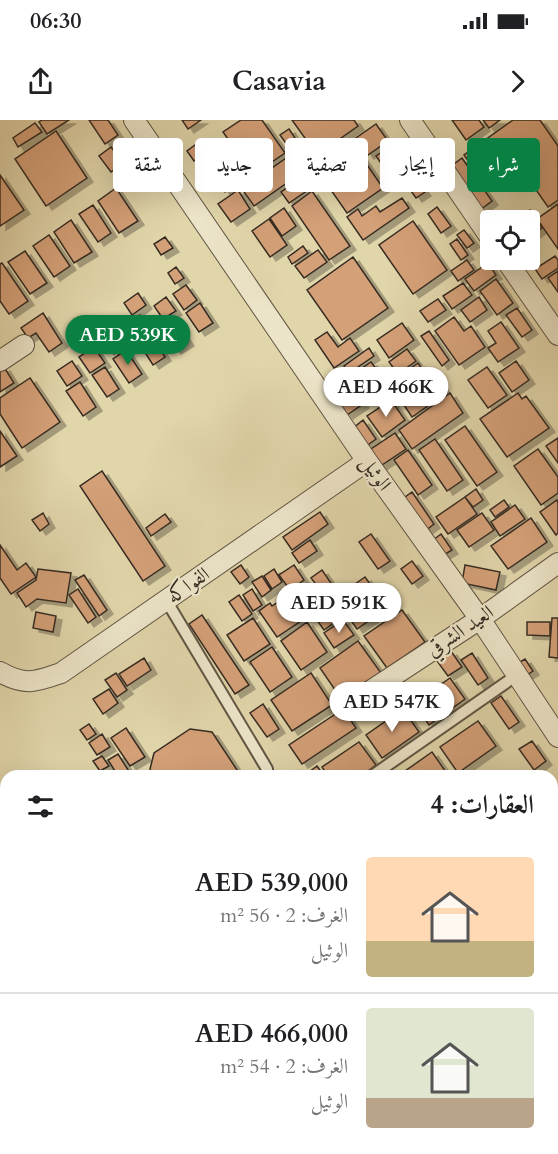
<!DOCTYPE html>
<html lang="ar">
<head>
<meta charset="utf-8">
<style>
  :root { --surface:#fff; --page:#f2f2f2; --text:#202124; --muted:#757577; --line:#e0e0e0; --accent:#0b8043 }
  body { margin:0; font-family:Cardo,Amiri,serif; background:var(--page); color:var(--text); direction:rtl; height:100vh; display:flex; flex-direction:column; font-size:22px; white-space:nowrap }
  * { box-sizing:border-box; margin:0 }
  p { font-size:20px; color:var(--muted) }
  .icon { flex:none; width:33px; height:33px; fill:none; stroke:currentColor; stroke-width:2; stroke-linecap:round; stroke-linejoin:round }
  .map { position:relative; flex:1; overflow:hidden; direction:ltr }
  .sheet { position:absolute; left:0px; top:650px; width:558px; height:386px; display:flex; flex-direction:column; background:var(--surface); border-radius:18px 18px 0 0; box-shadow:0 6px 24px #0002; direction:rtl }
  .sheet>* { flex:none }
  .top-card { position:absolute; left:18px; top:18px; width:522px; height:54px; direction:rtl; display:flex; gap:12px }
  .controls { position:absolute; left:480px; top:90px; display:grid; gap:12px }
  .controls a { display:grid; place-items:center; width:60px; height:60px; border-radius:6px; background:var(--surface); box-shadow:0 6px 24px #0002; font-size:30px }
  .price { position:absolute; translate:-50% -51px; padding:0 14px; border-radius:21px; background:#fff; color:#222; font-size:20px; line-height:39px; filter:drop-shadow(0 2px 3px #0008) }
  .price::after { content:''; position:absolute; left:50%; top:36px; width:18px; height:14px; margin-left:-9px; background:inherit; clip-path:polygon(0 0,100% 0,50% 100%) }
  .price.selected { background:var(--accent); color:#fff }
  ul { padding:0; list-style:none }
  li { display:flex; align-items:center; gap:18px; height:150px; padding:0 24px }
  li+li { border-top:2px solid var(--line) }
  li span { display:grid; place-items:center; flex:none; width:168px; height:120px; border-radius:6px; color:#555 }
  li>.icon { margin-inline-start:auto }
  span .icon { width:72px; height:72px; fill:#fffc; stroke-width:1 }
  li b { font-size:26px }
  h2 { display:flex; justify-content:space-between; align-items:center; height:72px; padding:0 24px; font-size:26px }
  .tag { padding:0 21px; border-radius:6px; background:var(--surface); box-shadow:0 6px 24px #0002; font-size:21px; line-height:54px }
  .tag.selected { background:var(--accent); color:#fff }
  .status { display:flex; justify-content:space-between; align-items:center; height:42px; padding:0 30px; background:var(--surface); direction:ltr }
  .status svg { height:16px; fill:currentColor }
  header { display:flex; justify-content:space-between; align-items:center; height:78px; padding:0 24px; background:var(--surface); font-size:27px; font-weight:800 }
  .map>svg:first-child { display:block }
  .building { fill:#d4a078; stroke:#362c22; stroke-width:1.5; filter:url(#shadow) }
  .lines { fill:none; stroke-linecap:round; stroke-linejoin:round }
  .service-casing { stroke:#615644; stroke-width:14 }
  .minor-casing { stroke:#615644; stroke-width:22 }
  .service { stroke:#ece4c8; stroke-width:10 }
  .minor { stroke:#ece4c8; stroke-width:20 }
  .labels { text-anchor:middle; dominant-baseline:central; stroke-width:4.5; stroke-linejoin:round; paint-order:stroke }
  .street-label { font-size:20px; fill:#362c22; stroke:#ece4c8 }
</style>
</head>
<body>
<div class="status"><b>06:30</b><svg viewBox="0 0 49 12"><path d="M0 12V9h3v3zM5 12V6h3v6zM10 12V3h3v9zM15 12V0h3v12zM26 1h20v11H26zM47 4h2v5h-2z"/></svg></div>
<header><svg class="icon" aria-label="forward" viewBox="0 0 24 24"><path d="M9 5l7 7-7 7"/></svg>Casavia<svg class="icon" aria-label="share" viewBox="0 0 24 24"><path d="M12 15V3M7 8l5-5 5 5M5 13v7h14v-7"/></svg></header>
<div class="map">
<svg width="558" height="1034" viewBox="0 0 558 1034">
  <defs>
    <filter id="shadow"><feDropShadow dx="6" dy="4" stdDeviation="0" flood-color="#0004"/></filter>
  </defs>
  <rect width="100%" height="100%" fill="#e1d5aa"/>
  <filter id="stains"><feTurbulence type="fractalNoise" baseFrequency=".00333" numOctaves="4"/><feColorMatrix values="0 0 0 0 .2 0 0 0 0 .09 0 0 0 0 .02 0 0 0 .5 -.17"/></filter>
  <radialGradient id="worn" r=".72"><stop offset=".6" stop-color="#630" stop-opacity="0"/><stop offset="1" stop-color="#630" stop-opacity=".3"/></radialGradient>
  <path class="building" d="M42,0H69L47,14L39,2Z
    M89,0H108L118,15L105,24Z
    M182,0H201L188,9Z
    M241,0H262L285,33L253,55L223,12Z
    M292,0H354L358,6L317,35Z
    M452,0H479L484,7L466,20Z
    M483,0H500L489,8Z
    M513,0H540L558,26V80L548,87L523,51L517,55L507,41L481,59L464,35Z
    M35,3L42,12L18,27L13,18Z
    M376,4L388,21L368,35L356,18Z
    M289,9L303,30L295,36L280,15Z
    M56,11L87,58L46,86L15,39Z
    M203,19L210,29L194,41L187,31Z
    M223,22L247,56L225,72L201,37Z
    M111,27L123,43L111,52L99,36Z
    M355,27L383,68L347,93L326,63L337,55L330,44Z
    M388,28L399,43L387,52L376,36Z
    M289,36L301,53L254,86L242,69Z
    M462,38L492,81L480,90L450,47Z
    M323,39L333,52L314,65L305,52Z
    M0,55L24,90L0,106Z
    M415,58L425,72L416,78L406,64Z
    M300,59L308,70L289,83L281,72Z
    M116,68L138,101L119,113L98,81Z
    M238,70L250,89L231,102L218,84Z
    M312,71L350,126L329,140L292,86Z
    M402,78L409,88L363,120L347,97L358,89L362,96L376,86L380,92Z
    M558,84V129L537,99Z
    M93,85L111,113L98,122L79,94Z
    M437,87L451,106L441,113L428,94Z
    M284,88L296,106L282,116L270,98Z
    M530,90L542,108L530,117V100H516Z
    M269,99L287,125L270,137L252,111Z
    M71,100L92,132L74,143L54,112Z
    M413,101L447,150L413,174L379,125Z
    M464,110L474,123L467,128L457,115Z
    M49,115L70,146L54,157L33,126Z
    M165,117L173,128L161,135L154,124Z
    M457,119L468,135L461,140L450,124Z
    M303,126L308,133L292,144L288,137Z
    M318,130L327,142L304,158L295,146Z
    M25,131L47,163L30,174L8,142Z
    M555,136L558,140V148L542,159L535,149Z
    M353,137L388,188L342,220L307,170Z
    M467,140L474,150L458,161L451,151Z
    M2,143L28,181L9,194L0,181V144Z
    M488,143L496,155L474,171L465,159Z
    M176,147L184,158L175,164L168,153Z
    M558,151V172L548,158Z
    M496,159L513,183L497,195L480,171Z
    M463,163L472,175L452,189L443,176Z
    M186,165L197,180L184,190L173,174Z
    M138,173L146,185L132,195L124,183Z
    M166,177L176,191L163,199L154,186Z
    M479,177L487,190L470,202L461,190Z
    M438,179L446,190L428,202L420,191Z
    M200,183L213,203L199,212L186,193Z
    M517,188L532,210L522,217L506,195Z
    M43,193L62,223L49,232L36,213L28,218L21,208Z
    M140,195L151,212L137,221L125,204Z
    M172,197L188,222L175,230L159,206Z
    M454,197L464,211L471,206L485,227L459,245L435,211Z
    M501,202L519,228L498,242L488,228L496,223L488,211Z
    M402,203L414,220L389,238L377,220Z
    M91,207L99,219L85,228L77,217Z
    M119,209L129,225L114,234L104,219Z
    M429,211L449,240L442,246L421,216Z
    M327,212L338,227L350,218L359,231L334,248L315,220Z
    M151,215L165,237L153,245L139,223Z
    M94,227L105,243L90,253L79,237Z
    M369,228L374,236L349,253L344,246Z
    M407,229L416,241L398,254L389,242Z
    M126,230L142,254L129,263L113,239Z
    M72,241L82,256L67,266L57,251Z
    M516,241L529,260L512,272L499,253Z
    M371,242L381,255L362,268L352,255Z
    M418,243L428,257L433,253L446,273L412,297L400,279L405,276L394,260Z
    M4,247L14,263L0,272V250Z
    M105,247L119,269L107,277L92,255Z
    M487,247L507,275L488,288L468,260Z
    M342,253L363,284L347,295L326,265Z
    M30,258L60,302L22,328L0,294V278Z
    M80,262L96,287L83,296L66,271Z
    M450,273L463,293L412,329L399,310Z
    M518,273L522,279L526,276L549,308L507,337L480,299Z
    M391,280L405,300L382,317L367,296Z
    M363,300L376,319L365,327L352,309Z
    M465,306L497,352L477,366L445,320Z
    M0,311L17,336L0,347Z
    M395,313L406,329L379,347L368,331Z
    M558,318V343L546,326Z
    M435,319L463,360L447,371L419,330Z
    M538,329L558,357V373L541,385L514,346Z
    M408,330L432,365L418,375L394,340Z
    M102,351L165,446L143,461L80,366Z
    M476,369L483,380L473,387L465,377Z
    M412,372L434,404L424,412L401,380Z
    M465,377L477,394L448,414L436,397Z
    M504,380L509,387L495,397L490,390Z
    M557,380L558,383V413L556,415L540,392Z
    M515,385L525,399L500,416L491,402Z
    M320,392L328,404L292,430L283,417Z
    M43,393L49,404L40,411L32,400Z
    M482,393L494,410L469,427L457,410Z
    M165,394L171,402L151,416L146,408Z
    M531,398L547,422L508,449L491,426Z
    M371,414L390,441L378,449L359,422Z
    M441,414L452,430L442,436L432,421Z
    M310,420L317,431L299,443L292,433Z
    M0,425L17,450L26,443L36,457L11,474L0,458Z
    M412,441L423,456L412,464L401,449Z
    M241,445L249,457L240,464L231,452Z
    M294,445L304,460L290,470L279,455Z
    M465,445L500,452L496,470L462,463Z
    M38,449L71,453L66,483L37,479L26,487L17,473L36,460Z
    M274,449L282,462L272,469L264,456Z
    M322,450L350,491L324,510L299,475L315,463L311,458Z
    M84,455L107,490L99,496L75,460Z
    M262,456L271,470L262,477L252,462Z
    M365,457L387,488L357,509L348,496L354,492L341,474Z
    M78,469L96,497L88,503L69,475Z
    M252,469L262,485L253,491L243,475Z
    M239,475L252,494L242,501L229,482Z
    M284,478L301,501L277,517L259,491L270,483L272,486Z
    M402,490L425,522L387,548L364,516Z
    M36,492L56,496L53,512L33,508Z
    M202,495L249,565L235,574L189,504Z
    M253,498L270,524L244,541L227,515Z
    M552,498H558V538L549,537Z
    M343,500L354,515L334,528L324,513Z
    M307,502L327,532L301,550L281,521Z
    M527,502H550V516L527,515Z
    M358,521L381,553L342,580L320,548Z
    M272,527L292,557L270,572L250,542Z
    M451,531L462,547L448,556L437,541Z
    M472,533L488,558L478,565L461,540Z
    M144,538L151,550L127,566L119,554Z
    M525,539L533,551L524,557L515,545Z
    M116,553L127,570L117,577L105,560Z
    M311,553L332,585L292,611L271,580Z
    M450,558L465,579L429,605L414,583Z
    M109,569L118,583L103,594L93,579Z
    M501,576L519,602L509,609L491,583Z
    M263,584L279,609L267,617L250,593Z
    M343,589L356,608L302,644L289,625Z
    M403,589L419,612L382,638L366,615Z
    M478,601L496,626L458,653L440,627Z
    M89,604L96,614L87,620L80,610Z
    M126,608L145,637L130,646L111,618Z
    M190,609L212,612L241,656H154L150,649L154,633Z
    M102,614L110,627L97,635L89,623Z
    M532,621L546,641L534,650L519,629Z
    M359,622L376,645L361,656H328L322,647Z
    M432,632L448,655L398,656Z
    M118,634L132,656H118L108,640Z
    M102,636L109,646L100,651L93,641Z
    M317,646L324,656H311L309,652Z
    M6,664V731L0,725V670Z
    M0,764L6,770V843L0,849Z
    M0,892L6,897V899L2,903L6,907L0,914Z"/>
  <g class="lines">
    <g class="service-casing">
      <path id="service" d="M166,480L267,649
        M372,656L517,555
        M552,761L558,770
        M554,871L558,868"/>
    </g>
    <g class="minor-casing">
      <path id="minor" d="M134,0L367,341L480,499L558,617
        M410,0L490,117
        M506,140L558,215
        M0,241L24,225
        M0,552C25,566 35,562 61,553L367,341
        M361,577L480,499L558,443
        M552,735L558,731"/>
    </g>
    <use href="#service" class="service"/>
    <use href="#minor" class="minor"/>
  </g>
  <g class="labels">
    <g class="street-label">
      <text transform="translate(376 353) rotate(55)">الوثيل</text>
      <text transform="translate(188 465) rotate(-35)">الفواكه</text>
      <text transform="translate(460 511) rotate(-34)">العيد الشرقي</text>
    </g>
  </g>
  <rect width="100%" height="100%" filter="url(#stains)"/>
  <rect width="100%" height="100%" fill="url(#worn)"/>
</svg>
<div class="controls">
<a><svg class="icon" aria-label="locate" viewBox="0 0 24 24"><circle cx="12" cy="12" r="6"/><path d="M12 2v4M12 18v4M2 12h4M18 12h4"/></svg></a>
</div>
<b class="price selected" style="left:128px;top:246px">AED 539K</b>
<b class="price" style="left:386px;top:298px">AED 466K</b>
<b class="price" style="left:339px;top:514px">AED 591K</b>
<b class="price" style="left:392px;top:613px">AED 547K</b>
<div class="top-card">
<a class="tag selected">شراء</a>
<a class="tag">إيجار</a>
<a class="tag">تصفية</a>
<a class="tag">جديد</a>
<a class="tag">شقة</a>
</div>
<section class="sheet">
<h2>العقارات: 4<svg class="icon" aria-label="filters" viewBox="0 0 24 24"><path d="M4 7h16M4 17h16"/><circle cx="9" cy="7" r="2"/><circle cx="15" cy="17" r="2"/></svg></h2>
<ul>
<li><span style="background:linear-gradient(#ffd9b3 70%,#c2b280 0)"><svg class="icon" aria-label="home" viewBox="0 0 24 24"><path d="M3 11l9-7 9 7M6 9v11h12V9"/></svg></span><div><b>AED 539,000</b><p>الغرف: 2 · 56 m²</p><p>الوثيل</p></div></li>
<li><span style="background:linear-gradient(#dfe7d0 75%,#b9a48a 0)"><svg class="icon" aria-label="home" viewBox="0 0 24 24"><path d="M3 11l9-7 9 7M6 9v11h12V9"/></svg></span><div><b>AED 466,000</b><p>الغرف: 2 · 54 m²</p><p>الوثيل</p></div></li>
</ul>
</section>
</div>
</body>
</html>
